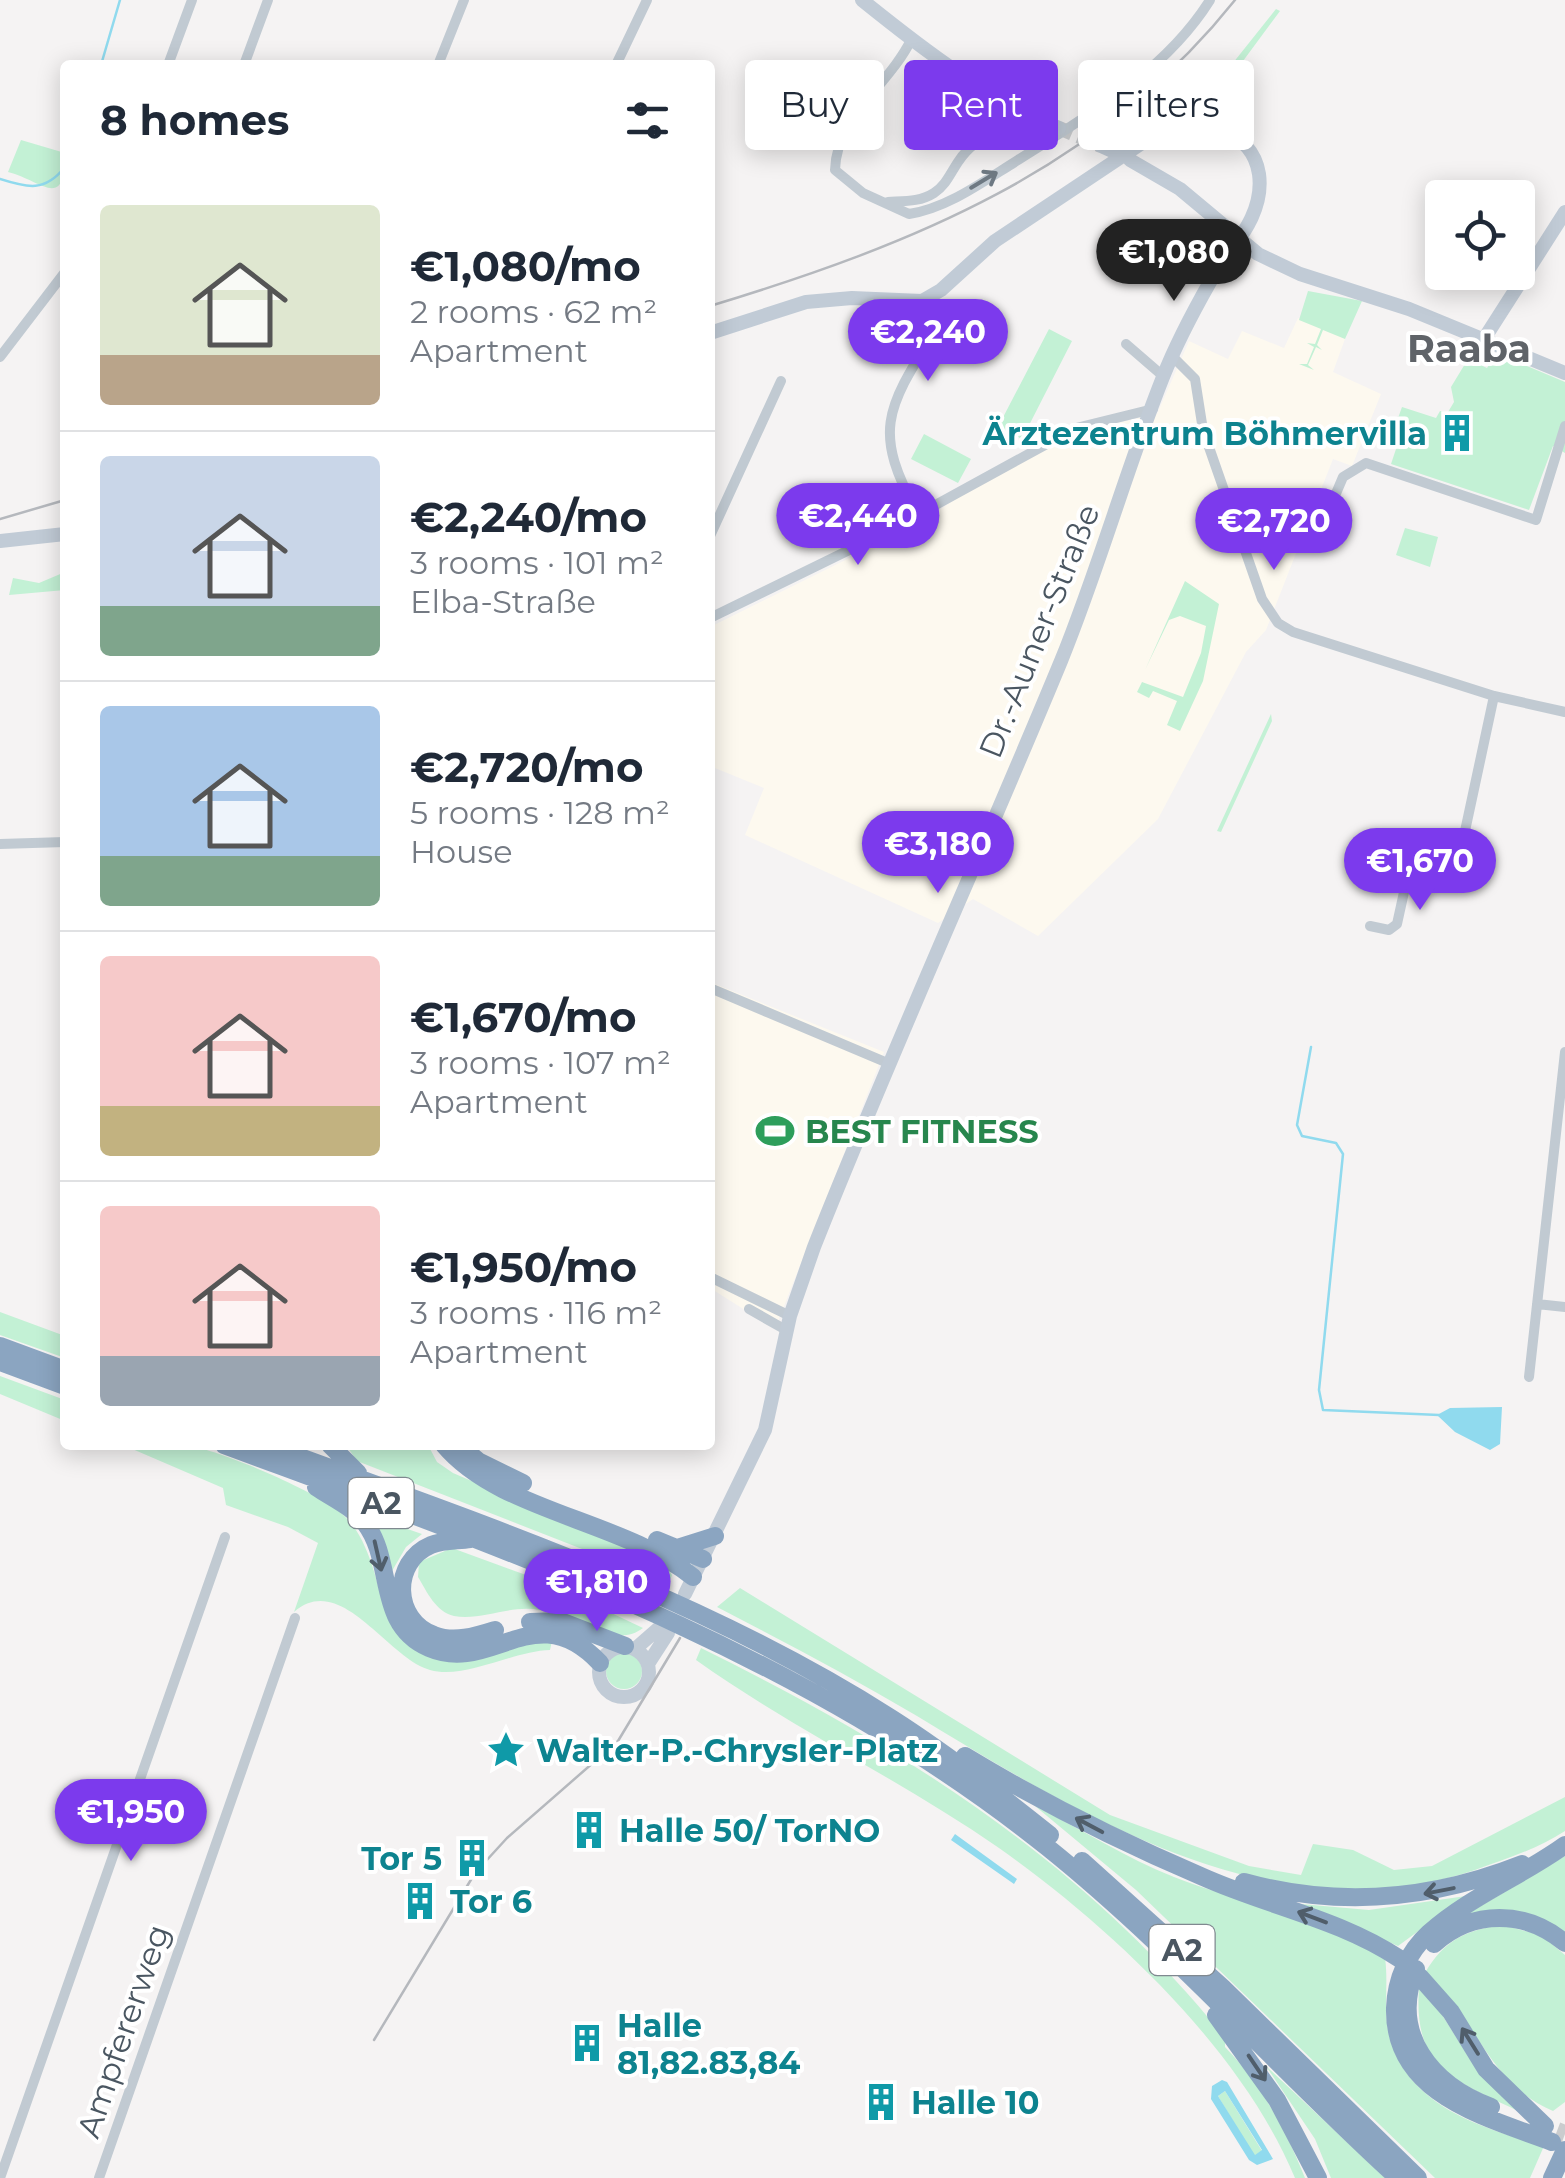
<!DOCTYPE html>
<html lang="en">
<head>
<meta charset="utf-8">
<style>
  :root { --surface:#fff; --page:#f6f6f7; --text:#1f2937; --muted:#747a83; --line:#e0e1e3; --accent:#7c3aed }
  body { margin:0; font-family:Montserrat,sans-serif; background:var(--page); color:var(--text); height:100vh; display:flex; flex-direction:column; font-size:38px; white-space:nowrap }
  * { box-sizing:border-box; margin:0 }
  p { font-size:32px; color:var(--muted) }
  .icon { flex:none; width:55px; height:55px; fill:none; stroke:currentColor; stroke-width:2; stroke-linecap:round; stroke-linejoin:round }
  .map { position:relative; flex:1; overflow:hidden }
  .sheet { position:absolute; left:60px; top:60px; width:655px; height:1390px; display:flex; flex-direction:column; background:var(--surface); border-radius:10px; box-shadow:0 5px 25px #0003 }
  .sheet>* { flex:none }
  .guide { position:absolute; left:745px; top:60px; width:670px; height:90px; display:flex; gap:20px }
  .buttons { position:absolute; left:1425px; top:180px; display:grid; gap:20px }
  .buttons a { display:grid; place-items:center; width:110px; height:110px; border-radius:10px; background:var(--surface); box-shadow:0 5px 25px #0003; font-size:50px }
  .price { position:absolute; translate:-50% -85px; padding:0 22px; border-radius:35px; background:var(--accent); color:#fff; font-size:32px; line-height:65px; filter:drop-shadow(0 2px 5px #0008) }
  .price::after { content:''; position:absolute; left:50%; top:60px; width:30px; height:22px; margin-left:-15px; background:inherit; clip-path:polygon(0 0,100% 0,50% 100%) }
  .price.current { background:#222; color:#fff }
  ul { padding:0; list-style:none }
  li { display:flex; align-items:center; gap:30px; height:250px; padding:0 40px }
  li+li { border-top:2px solid var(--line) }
  li span { display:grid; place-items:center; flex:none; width:280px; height:200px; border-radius:10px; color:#555 }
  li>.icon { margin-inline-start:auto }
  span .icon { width:120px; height:120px; fill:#fffc; stroke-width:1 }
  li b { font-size:42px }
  h2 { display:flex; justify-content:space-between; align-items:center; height:120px; padding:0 40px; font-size:42px }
  .pill { padding:0 35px; border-radius:10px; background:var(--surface); box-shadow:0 5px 25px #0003; font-size:35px; line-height:90px }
  .pill.current { background:var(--accent); color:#fff }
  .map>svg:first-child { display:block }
  .commercial { fill:#fdf9ef }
  .green { fill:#c3f1d5 }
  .water { fill:#90daee; fill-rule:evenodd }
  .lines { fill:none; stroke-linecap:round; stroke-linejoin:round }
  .stream { stroke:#90daee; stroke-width:2.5 }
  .secondary-tunnel { stroke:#caccce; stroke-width:14; stroke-dasharray:14 7; stroke-linecap:butt }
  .highway-tunnel { stroke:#caccce; stroke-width:18; stroke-dasharray:18 9; stroke-linecap:butt }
  .street { stroke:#c1cad2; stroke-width:10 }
  .secondary { stroke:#c1cbd6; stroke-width:14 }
  .highway { stroke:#8ba5c1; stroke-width:18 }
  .rail { stroke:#b5b8bd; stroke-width:2.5 }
  .oneway { stroke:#6e7983 }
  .oneway2 { stroke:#505e6b }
  .labels { text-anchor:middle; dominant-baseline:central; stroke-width:8; stroke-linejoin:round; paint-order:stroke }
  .shield { fill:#fff; stroke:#808990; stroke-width:2.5 }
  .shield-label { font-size:30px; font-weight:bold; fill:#4a5661 }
  .culture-label { font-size:32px; font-weight:bold; fill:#0d838f; stroke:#fff; text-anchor:start }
  .street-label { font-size:32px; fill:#4a5661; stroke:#fff }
  .leisure-label { font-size:32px; font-weight:bold; fill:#27864d; stroke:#fff; text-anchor:start }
  .quarter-label { font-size:38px; font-weight:bold; fill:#5f6368; stroke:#fff }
</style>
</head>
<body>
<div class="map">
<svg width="1565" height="2178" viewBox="0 0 1565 2178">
  <rect width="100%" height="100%" fill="#f5f3f3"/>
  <path class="commercial" d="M1298,318L1346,336L1333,372L1381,394L1352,466L1333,459L1266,630L1246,652L1158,819L1038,936L973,899L938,923L745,835L764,788L710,766V627L918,524L1004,467L1077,432L1157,414L1189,341L1228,359L1242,331L1284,348Z
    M710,982L884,1052L775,1329L710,1288Z"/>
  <path class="green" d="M1276,9L1280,11L1212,103L1225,73Z
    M21,140L65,153C65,212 43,181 8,172Z
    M1308,291L1362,301L1345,339L1323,330L1317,345L1322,350L1316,347L1308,365L1314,370L1299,364H1307L1314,347L1307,343L1315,344L1321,329L1299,320Z
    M1049,329L1072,341L1022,439L998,427Z
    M1496,353L1565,382V453L1553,446L1529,510L1391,464L1396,449L1388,446L1402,407L1436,418L1440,411L1448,412L1454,402L1451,387L1468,359L1487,368Z
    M924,434L971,459L958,483L911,459Z
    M1405,528L1438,537L1430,567L1396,555Z
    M65,572V590L9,595L13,578L39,583Z
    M1185,581L1219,604L1203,681L1180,731L1167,725L1177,701L1153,691L1149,698L1137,692L1142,682L1183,697L1201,653L1206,626L1180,616L1169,620L1145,670Z
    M1271,714L1272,721L1221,832L1217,831Z
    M0,1312L65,1336V1358L0,1335Z
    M0,1376L65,1400V1421L0,1394Z
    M123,1445C143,1445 164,1443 184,1445C216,1448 304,1487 332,1506C347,1516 358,1530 365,1547C387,1596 374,1622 426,1655L528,1639L552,1641L550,1650C513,1651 464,1680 430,1670C387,1658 341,1571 294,1612L318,1543L288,1527L226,1505L223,1488Z
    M346,1445H428L437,1462L453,1473L666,1565L672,1575L669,1583L357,1461Z
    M367,1515L422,1534L406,1547L392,1571Z
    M452,1548L548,1583L643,1628C615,1650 571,1616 540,1610C511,1604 482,1621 454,1616C436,1612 427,1592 418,1577L419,1562Z
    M740,1588L1110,1815L1249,1866L1301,1875L1313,1844L1353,1850L1394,1870L1432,1866L1565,1797V1831C1537,1849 1506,1859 1475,1870C1275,1938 1082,1816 917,1716C851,1677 784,1642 717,1607Z
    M701,1648C900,1746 1085,1862 1225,2038V2047C1261,2084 1286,2130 1305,2178H1295C1242,2050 1111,1927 999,1848C901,1780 793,1729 696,1660Z
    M606 1671a18 18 0 1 1 36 0a18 18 0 1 1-36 0Z
    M1035,1806C1081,1829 1126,1858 1174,1877C1243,1904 1323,1916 1385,1958C1389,1985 1382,2015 1391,2042C1413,2109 1484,2128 1544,2146L1530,2178H1435L1136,1890Z
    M1565,1856V1936L1464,1916Z
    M1466,1896L1398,1946L1301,1904L1369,1910Z
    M1502,1925L1541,1935L1565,1955V2102L1553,2111C1489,2085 1475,2015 1425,1973C1444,1940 1466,1930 1502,1925Z
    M1419,1988L1434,2002L1478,2072L1518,2111C1455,2080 1413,2070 1419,1988Z
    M1266,2066L1385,2178H1331L1315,2139Z
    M1225,2091L1262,2151L1254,2156L1218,2096Z"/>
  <path class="water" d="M1502,1407L1500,1444L1490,1450L1455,1432L1437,1415L1450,1408Z
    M955,1834L1017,1879L1014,1884L951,1840Z
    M1222,2080L1227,2082L1273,2159L1257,2165L1249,2160L1211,2099L1212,2086ZM1225,2091L1262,2150L1255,2155L1218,2096Z"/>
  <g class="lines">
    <path class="stream" d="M101,65L120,0
      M0,179C28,188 45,192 65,167
      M1311,1047L1297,1125L1302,1136L1336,1143L1343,1154L1319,1390L1323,1410L1439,1415"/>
    <path class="secondary-tunnel" d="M1059,128L1101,146"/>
    <path class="highway-tunnel" d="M1557,2131L1565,2134"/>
    <path class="street" d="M911,40C889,85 836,118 835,170L863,193L909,214C948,208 984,181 1018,160C1087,116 1165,72 1210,0
      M168,65L192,0
      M244,65L268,0
      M438,65L464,0
      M616,65L647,0
      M888,202C904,201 920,202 934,193C946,185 950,174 958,162C981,127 1014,129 1048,142
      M1126,344L1163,376
      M0,357L65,272
      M1173,357L1195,379L1203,430L1262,599L1278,623L1293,632L1494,696
      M918,514C872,431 886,410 934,332L922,301
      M1326,517L1343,477L1366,463L1536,520L1565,426
      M710,536L781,381
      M710,618L888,531L1076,428L1153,409
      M0,844L65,842
      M1459,859L1494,696L1565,712
      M1370,926L1389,930L1397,924L1415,842L1461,848
      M710,988L890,1064
      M710,1277L790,1316
      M1537,1304L1565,1307
      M749,1309L786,1330
      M1529,1377L1565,1052
      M0,2178L225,1537
      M99,2178L295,1618"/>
    <path class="secondary" d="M862,0C924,50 985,97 1059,128
      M1101,146L1112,151
      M1130,160L1180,189L1258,254L1300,274L1409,309L1565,373
      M1484,339L1565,212
      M0,541L65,534
      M685,1594L765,1430L790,1316L814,1247C892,1050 980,857 1061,661C1099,568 1126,470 1163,377C1176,344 1193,312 1210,282C1230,248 1265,217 1259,174C1252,128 1199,119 1163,129L995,241L941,290L922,301L852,298L806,302L710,333
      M599 1672a25 25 0 1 1 50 0a25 25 0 1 1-50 0Z
      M635,1649L659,1628
      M648,1664L668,1633"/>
    <path class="highway" d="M0,1346L65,1370
      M0,1362L65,1386
      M224,1445C513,1552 804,1652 1047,1847C1173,1948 1279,2070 1398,2178
      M267,1445C479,1523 700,1596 891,1718C946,1753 999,1794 1050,1835
      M330,1445L358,1473
      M444,1445C500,1512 623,1520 693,1577
      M459,1445L478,1461L523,1483
      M316,1487C332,1498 353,1507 365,1523C395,1562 375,1625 429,1648C492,1675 535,1594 600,1663
      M470,1539C458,1541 443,1540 431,1545C391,1562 393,1620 434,1635C454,1643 476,1636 495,1630
      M657,1540L703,1559
      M677,1548L715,1536
      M530,1622L560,1621L625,1646
      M965,1756C1041,1802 1121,1842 1203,1877C1268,1906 1340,1919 1400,1959
      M1082,1861L1223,1988L1418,2178
      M1244,1882C1339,1908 1431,1900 1522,1864
      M1434,1944C1473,1909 1526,1910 1565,1943
      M1416,1969C1389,2034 1432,2085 1491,2107
      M1420,1977L1451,2012L1486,2069L1545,2126
      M1216,2015L1277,2100L1318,2178
      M1552,2142C1486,2117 1393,2095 1395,2008C1396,1979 1408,1952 1429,1933C1469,1897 1522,1876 1565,1845
      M1552,2178L1565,2150"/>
    <path class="rail" d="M710,306C911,245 1100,170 1235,0
      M0,519L65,500
      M374,2040L475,1873L507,1838L618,1741L680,1638"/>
  </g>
  <defs><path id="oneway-shaft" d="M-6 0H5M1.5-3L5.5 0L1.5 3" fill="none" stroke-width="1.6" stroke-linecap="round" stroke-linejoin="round" transform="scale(2.5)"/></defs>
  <use class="oneway" href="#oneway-shaft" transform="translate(984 180) rotate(-31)"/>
  <g class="oneway2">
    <use href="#oneway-shaft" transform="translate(378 1556) rotate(77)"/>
    <use href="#oneway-shaft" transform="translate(1089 1825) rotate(-152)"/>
    <use href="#oneway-shaft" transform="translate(1439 1891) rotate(169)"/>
    <use href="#oneway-shaft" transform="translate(1312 1917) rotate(-159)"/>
    <use href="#oneway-shaft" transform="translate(1470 2041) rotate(-122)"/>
    <use href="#oneway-shaft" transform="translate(1257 2068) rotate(56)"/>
  </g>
  <defs>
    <g id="building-bare" transform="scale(3)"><path d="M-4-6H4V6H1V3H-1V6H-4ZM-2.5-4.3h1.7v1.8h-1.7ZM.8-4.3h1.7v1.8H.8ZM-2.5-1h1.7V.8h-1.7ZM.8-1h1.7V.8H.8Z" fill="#0f9aa8" stroke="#fff" stroke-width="2.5" paint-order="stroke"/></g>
    <g id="stadium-bare" transform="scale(3)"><path d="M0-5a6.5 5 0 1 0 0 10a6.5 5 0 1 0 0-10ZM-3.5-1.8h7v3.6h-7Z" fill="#2e9e5b" stroke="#fff" stroke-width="2.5" paint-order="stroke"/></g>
    <g id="sight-bare" transform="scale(3)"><path d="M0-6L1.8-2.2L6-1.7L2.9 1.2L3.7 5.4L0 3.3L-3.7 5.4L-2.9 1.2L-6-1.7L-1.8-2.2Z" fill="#0f9aa8" stroke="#fff" stroke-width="2.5" paint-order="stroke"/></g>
  </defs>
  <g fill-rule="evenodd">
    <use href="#building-bare" x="1457" y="433"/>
    <use href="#stadium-bare" x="775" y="1131"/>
    <use href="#sight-bare" x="506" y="1750"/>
    <use href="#building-bare" x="589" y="1830"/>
    <use href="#building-bare" x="472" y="1858"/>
    <use href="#building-bare" x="420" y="1901"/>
    <use href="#building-bare" x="587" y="2043"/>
    <use href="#building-bare" x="881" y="2102"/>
  </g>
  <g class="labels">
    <g class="shield">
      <rect x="348.5" y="1478" width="65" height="50" rx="8"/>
      <rect x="1149.5" y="1925" width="65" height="50" rx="8"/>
    </g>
    <g class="shield-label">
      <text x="381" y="1503">A2</text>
      <text x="1182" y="1950">A2</text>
    </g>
    <g class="culture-label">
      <text x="1427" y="433" text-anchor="end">Ärztezentrum Böhmervilla</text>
      <text x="536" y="1750">Walter-P.-Chrysler-Platz</text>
      <text x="619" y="1830">Halle 50/ TorNO</text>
      <text x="442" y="1858" text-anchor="end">Tor 5</text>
      <text x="450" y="1901">Tor 6</text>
      <text x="617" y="2025">Halle<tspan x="617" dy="37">81,82.83,84</tspan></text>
      <text x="911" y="2102">Halle 10</text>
    </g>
    <g class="street-label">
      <text transform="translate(1039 631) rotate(-68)">Dr.-Auner-Straße</text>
      <text transform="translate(123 2031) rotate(-71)">Ampfererweg</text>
    </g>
    <g class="leisure-label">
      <text x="805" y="1131">BEST FITNESS</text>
    </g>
    <g class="quarter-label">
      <text x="1469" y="348">Raaba</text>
    </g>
  </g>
</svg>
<div class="buttons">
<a><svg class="icon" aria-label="locate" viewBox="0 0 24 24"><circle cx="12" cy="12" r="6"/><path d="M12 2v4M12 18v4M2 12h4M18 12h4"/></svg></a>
</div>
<b class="price current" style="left:1174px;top:304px">€1,080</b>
<b class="price" style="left:928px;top:384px">€2,240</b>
<b class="price" style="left:858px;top:568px">€2,440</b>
<b class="price" style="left:1274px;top:573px">€2,720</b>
<b class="price" style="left:938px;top:896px">€3,180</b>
<b class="price" style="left:1420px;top:913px">€1,670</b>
<b class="price" style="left:597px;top:1634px">€1,810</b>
<b class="price" style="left:131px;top:1864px">€1,950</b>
<div class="guide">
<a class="pill">Buy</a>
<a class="pill current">Rent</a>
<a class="pill">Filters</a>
</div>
<section class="sheet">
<h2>8 homes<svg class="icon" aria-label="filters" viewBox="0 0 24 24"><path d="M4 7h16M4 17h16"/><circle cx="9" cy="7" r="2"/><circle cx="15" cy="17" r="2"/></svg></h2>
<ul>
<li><span style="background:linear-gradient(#dfe7d0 75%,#b9a48a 0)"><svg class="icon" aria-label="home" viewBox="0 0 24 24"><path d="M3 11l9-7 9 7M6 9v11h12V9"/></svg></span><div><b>€1,080/mo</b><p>2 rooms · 62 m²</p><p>Apartment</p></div></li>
<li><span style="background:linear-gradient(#c9d6e8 75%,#7fa58c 0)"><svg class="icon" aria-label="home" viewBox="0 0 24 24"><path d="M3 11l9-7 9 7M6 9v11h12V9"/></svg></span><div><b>€2,240/mo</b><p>3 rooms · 101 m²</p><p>Elba-Straße</p></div></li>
<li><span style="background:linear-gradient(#a9c7e8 75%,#7fa58c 0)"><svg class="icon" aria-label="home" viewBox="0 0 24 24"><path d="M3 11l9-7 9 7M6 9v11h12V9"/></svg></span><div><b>€2,720/mo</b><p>5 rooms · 128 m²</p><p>House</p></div></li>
<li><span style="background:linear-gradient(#f6c9c9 75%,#c2b280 0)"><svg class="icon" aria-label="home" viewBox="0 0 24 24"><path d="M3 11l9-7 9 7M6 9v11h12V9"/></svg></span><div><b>€1,670/mo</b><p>3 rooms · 107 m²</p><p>Apartment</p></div></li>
<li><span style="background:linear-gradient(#f6c9c9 75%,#9aa5b1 0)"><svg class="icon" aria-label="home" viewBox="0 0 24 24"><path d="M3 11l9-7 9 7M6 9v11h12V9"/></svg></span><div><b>€1,950/mo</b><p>3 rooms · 116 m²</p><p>Apartment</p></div></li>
</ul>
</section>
</div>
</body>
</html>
